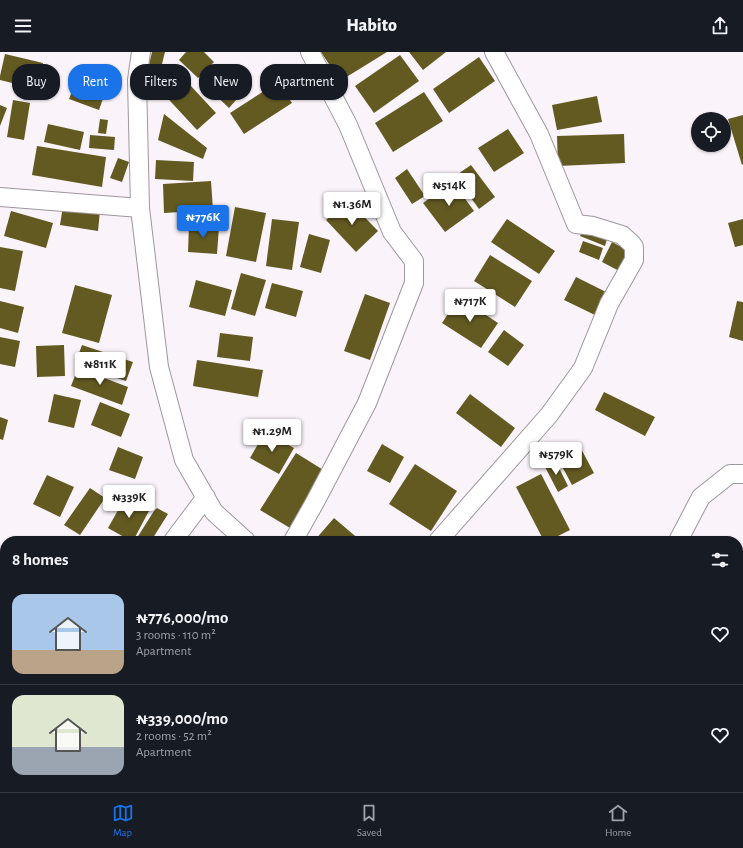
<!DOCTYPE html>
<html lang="en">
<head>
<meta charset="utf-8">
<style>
  :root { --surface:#171b24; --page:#20242c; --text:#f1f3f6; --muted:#9ea1a6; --line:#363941; --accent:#1a73e8 }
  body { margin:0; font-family:"Alegreya Sans",sans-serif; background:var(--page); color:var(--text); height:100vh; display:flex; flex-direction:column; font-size:15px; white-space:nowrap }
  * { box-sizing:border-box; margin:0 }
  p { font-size:13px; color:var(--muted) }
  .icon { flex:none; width:22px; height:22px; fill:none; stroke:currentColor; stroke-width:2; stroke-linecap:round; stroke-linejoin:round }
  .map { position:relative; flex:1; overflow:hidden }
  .drawer { position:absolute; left:0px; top:484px; width:743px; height:256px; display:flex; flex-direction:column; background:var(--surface); border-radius:16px 16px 0 0; box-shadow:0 1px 3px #0004 }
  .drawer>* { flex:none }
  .banner { position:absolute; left:12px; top:12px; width:400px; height:36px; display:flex; gap:8px }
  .controls { position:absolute; left:691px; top:60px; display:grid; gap:8px }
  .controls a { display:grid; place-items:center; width:40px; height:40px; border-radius:50%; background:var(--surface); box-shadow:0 1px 3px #0004; font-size:20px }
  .price { position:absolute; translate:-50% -34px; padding:0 9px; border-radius:4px; background:#fff; color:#222; font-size:13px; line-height:26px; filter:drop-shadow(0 1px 2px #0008) }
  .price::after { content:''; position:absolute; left:50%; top:24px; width:12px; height:9px; margin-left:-6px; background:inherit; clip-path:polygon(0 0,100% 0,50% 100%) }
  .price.selected { background:var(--accent); color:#fff }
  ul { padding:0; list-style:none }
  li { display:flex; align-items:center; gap:12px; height:100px; padding:0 12px }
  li+li { border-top:1px solid var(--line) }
  li span { display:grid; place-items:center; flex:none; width:112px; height:80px; border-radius:12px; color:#555 }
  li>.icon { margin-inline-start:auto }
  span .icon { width:48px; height:48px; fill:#fffc; stroke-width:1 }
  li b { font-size:17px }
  h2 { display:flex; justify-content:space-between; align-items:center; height:48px; padding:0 12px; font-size:17px }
  .tag { padding:0 14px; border-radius:16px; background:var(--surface); box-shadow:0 1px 3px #0004; font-size:14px; line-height:36px }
  .tag.selected { background:var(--accent); color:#fff }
  header { display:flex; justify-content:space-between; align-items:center; height:52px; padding:0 12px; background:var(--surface); font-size:18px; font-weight:800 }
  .dock { display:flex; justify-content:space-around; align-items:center; height:56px; border-top:1px solid var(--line); background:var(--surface); font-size:11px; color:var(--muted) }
  .dock a { display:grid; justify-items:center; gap:2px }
  .dock .selected { color:var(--accent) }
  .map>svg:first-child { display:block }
  .building { fill:#635a22 }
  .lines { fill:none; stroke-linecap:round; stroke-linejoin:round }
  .minor-casing { stroke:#9d979d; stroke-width:20 }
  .minor { stroke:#fff; stroke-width:18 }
</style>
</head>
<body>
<header><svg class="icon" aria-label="menu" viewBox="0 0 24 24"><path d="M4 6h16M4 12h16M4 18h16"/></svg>Habito<svg class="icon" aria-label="share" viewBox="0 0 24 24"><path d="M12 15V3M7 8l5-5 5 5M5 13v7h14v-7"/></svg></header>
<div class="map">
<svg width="743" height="740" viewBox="0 0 743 740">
  <rect width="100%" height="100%" fill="#faf3fa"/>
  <path class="building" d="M152,0H165L159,24L147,21Z
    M186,0H204L214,10L198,26L179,8Z
    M321,0H387L340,29Z
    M409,0H446L423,18Z
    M5,2L43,11L37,37L0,28V24Z
    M400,3L419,29L374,61L355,34Z
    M479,5L495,29L449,61L433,37Z
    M80,19L109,30L99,58L69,47Z
    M178,20L216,61L197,78L159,37Z
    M224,21L244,39L229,56L209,37Z
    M278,30L292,51L244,82L230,61Z
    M424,40L443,69L393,100L375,71Z
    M597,44L602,70L557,78L552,53Z
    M13,48L30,51L24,88L7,85Z
    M0,53L7,56L0,74Z
    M164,62L207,96L203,107L158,88Z
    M743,63V112L742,113L728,67Z
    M100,67L108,68L106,82L98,81Z
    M48,72L84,80L80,98L44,90Z
    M508,77L524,101L494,120L478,96Z
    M624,82L625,111L558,114L557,84Z
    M90,83L115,85L114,98L89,96Z
    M37,94L106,105L102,135L32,123Z
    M118,106L129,110L122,130L110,126Z
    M156,108L194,110L193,129L155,127Z
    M471,113L495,145L479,157L455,124Z
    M407,117L425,144L412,152L395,126Z
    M211,129L213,158L164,161L163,132Z
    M453,130L474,159L445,180L423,151Z
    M348,148L378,179L356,200L326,168Z
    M63,154L100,159L98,179L60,173Z
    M235,155L266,161L256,210L226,204Z
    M11,159L53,171L46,196L4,184Z
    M272,167L299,170L292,218L266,214Z
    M507,167L555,199L539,222L491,190Z
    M743,167V193L735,195L728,171Z
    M189,173L219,175L217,202L188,200Z
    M584,175L608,184L605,194L580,184Z
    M309,182L330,188L321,221L300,215Z
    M583,189L603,196L599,208L579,200Z
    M612,190L633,201L623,221L602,210Z
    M0,195L23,199L15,239L0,236Z
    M490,203L532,229L515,255L474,229Z
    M241,221L266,228L255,264L231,257Z
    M576,225L608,241L597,264L564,248Z
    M196,228L232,238L225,264L189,255Z
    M272,231L303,239L296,265L265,256Z
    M75,233L112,243L99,291L62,281Z
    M365,242L390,251L370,308L344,299Z
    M459,245L498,271L481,296L442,271Z
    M0,249L24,255L18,281L0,276Z
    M737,249L743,250V289L729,285Z
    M504,278L524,293L508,314L488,300Z
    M220,281L253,285L250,309L217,305Z
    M0,285L20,289L15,315L0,312Z
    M64,293L65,324L37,325L36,294Z
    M82,293L133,310L126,329L75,312Z
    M197,308L263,318L258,345L193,334Z
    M78,316L128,335L122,353L71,334Z
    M604,340L655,365L645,384L595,358Z
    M54,342L81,348L74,376L48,370Z
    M470,342L515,376L501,395L456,361Z
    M100,350L130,362L121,385L91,373Z
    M0,365L8,368L3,388L0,387Z
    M265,380L294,396L279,422L250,406Z
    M382,392L404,405L390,431L367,419Z
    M579,393L594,421L572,433L557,405Z
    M118,395L143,405L135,427L109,418Z
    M296,401L325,419L290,476L260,458Z
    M555,408L568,434L558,440L544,413Z
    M415,412L457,439L431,479L389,452Z
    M541,422L570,478L548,489H544L516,435Z
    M47,423L74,435L60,465L33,452Z
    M90,436L105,446L80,483L64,473Z
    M126,444L150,457L133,489H131L108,476Z
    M157,456L168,462L151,489H135L154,459Z
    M334,466L361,489H314Z
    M133,735H164L162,740H131Z
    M181,735H211L218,740H178Z
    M280,735H291L289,740H278Z
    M298,735H304L315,740H296Z
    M321,735H336L333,740Z
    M460,735H488L492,740H455Z
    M684,735H696L700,740H678Z"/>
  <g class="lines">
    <g class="minor-casing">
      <path id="minor" d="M141,0L137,28L140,156L159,315L184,408L214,460L246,489
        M0,145L140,156
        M173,489L206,445
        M293,489L315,450L367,351L414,231V209L392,180L348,73L310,0
        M438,489L549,363L583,316L609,252L634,208V195L632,192L622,183L593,174L576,172L539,82L494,0
        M678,489L701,445L730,422H743
        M0,626L5,623
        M412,735L414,740
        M532,735L537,740"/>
    </g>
    <use href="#minor" class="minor"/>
  </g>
</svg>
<div class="controls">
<a><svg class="icon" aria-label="locate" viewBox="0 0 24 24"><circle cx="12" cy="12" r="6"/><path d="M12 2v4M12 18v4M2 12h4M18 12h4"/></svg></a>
</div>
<b class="price" style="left:449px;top:155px">₦514K</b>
<b class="price" style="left:352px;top:174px">₦1.36M</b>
<b class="price selected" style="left:203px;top:187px">₦776K</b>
<b class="price" style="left:470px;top:271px">₦717K</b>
<b class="price" style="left:100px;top:334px">₦811K</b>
<b class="price" style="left:272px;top:401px">₦1.29M</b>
<b class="price" style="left:556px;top:424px">₦579K</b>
<b class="price" style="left:129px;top:467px">₦339K</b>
<div class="banner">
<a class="tag">Buy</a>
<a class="tag selected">Rent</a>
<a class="tag">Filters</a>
<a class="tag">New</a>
<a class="tag">Apartment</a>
</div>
<section class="drawer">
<h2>8 homes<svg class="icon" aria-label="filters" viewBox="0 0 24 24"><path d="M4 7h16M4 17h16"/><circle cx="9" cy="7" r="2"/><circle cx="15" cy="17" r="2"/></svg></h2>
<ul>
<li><span style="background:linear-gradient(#a9c7e8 70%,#b9a48a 0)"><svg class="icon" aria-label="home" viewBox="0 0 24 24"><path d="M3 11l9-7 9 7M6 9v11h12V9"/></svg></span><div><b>₦776,000/mo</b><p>3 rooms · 110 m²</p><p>Apartment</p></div><svg class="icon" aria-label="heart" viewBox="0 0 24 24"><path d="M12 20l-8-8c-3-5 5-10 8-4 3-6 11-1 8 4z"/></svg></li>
<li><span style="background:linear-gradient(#dfe7d0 65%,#9aa5b1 0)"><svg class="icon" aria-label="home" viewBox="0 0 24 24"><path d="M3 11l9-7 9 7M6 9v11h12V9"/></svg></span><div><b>₦339,000/mo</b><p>2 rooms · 52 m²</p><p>Apartment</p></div><svg class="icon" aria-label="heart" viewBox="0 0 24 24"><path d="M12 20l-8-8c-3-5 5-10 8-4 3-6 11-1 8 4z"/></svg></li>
</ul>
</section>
</div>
<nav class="dock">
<a class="selected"><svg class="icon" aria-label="map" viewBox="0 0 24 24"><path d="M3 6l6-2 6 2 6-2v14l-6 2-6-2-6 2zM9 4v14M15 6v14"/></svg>Map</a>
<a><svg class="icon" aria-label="saved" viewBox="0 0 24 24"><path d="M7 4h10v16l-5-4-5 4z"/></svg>Saved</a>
<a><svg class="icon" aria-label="home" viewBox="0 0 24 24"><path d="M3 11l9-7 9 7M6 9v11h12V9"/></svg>Home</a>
</nav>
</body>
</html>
